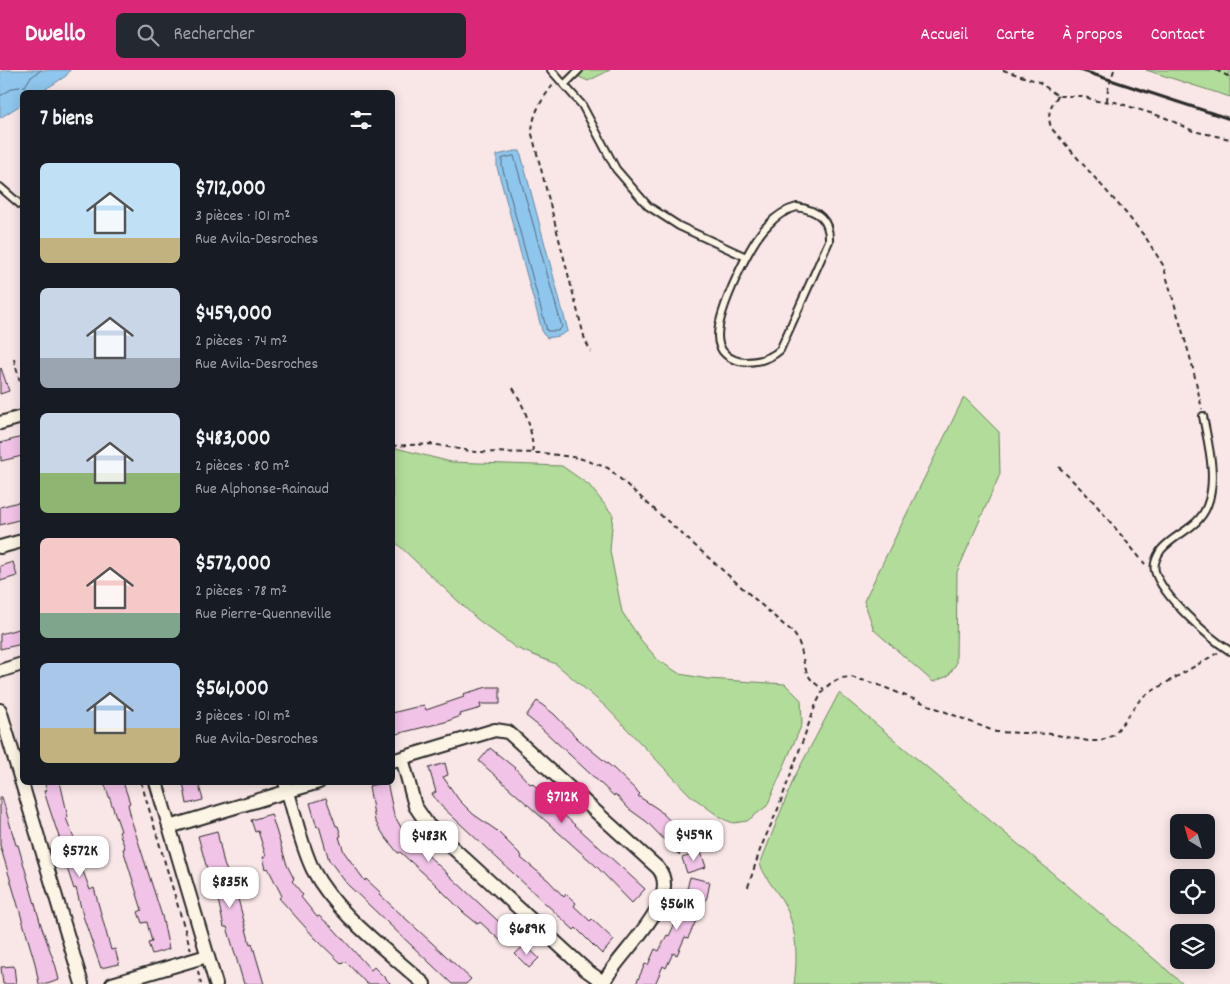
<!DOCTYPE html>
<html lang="fr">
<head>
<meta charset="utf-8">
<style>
  :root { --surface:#171b24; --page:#242831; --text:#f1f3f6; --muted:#9ea1a6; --accent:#db2777 }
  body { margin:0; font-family:Dekko,sans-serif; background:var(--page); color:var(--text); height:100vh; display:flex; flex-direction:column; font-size:19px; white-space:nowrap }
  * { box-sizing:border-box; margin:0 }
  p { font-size:16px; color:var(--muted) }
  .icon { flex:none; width:28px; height:28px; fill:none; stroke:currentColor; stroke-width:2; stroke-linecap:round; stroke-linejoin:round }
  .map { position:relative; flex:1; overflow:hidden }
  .sheet { position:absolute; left:20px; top:20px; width:375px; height:695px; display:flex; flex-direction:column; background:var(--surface); border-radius:8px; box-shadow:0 2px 12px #0003 }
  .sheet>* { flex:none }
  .needle { width:32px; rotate:323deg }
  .fabs { position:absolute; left:1170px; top:744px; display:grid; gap:10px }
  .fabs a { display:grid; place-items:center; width:45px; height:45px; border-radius:8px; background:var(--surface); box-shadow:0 2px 12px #0003; font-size:25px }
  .price { position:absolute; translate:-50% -42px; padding:0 11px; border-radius:10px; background:#fff; color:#222; font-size:16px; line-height:32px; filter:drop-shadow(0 1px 2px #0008) }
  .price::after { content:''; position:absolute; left:50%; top:30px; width:15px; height:11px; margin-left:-8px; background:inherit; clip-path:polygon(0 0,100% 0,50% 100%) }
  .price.active { background:var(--accent); color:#fff }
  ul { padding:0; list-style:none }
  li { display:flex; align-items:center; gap:15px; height:125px; padding:0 20px }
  li span { display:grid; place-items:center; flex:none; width:140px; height:100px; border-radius:8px; color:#555 }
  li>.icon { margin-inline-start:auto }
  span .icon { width:60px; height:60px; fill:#fffc; stroke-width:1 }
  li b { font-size:21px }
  h2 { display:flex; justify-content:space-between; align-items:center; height:60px; padding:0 20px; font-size:21px }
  header { display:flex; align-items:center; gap:30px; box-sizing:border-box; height:70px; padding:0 25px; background:var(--accent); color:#fff }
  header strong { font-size:24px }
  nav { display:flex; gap:28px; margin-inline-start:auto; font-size:18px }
  .search { width:350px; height:45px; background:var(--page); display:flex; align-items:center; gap:12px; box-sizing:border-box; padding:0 18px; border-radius:8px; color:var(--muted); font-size:19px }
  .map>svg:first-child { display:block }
  .green { fill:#b1dc9a; stroke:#6e8462 }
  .water { fill:#8fc6ed; stroke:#67889f }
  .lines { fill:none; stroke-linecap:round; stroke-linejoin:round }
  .shore { stroke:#536979; stroke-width:1 }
  .building { fill:#f1c3e7; stroke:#2b2b2b }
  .lane-casing { stroke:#2b2b2b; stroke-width:10 }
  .street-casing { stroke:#2b2b2b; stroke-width:16 }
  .path { stroke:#2b2b2b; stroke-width:2; stroke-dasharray:5 4; stroke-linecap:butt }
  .lane { stroke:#fcf5e5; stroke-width:6 }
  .street { stroke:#fcf5e5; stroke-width:12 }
  .rail { stroke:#2b2b2b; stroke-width:3 }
</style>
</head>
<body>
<header>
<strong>Dwello</strong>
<div class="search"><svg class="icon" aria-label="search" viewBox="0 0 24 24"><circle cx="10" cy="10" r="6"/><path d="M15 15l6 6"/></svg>Rechercher</div>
<nav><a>Accueil</a><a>Carte</a><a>À propos</a><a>Contact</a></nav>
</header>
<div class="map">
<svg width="1230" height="914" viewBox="0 0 1230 914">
  <rect width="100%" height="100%" fill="#f9e6e6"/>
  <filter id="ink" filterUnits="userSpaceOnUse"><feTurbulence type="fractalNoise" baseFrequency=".02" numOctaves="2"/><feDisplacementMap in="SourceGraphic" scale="10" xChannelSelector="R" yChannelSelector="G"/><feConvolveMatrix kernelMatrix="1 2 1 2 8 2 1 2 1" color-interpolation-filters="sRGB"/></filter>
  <g filter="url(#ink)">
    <path class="green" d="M585,0H610L588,11L577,6Z
      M1146,0H1230V27Z
      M964,327L999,362L1000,404L957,502L956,594L948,606L933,612L874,560L864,531Z
      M392,377L451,392L562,396L589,415L613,445L610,481L622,542L641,570L658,590L680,604L708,609L785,614L801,630L802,654L767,736L747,751L733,753L721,748L690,725L605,636L556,594L516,578L477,549L393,470Z
      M839,623L1159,893L1183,914H794C798,886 797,855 782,830C773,816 767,811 760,794L794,708Z"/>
    <path class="water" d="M5,0H70L66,6L41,22H22V34L0,48V2Z
      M515,81H520L568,261L559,266L547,268L543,264L497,97V85Z"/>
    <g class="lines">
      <path class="shore" d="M0,26L13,18L25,16L30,8L41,0
        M514,86L562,257L558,261H547L502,96V89Z"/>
    </g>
    <path class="building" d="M1,298L9,321L0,324V299Z
      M22,367V386L1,391L0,373Z
      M22,431V449L0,455V437Z
      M13,492L17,506L0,511V496Z
      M22,558V574L0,579V564Z
      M487,617H500V634H480L481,638L460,644L461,646L445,652L392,665V643L424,635L426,640L464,627L463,624Z
      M537,631L554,644L578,669L614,699L640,724L638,726L658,739L692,772L679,785L647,752L629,739L615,724L614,726L540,657L526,646Z
      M490,678L515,698L530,714L532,713L540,721L539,722L552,734L645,819L632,833L597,797L479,691Z
      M445,693L448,705L443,707L459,730L473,744L496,760L522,786L521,788L548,810L564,827L566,824L576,833L574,836L590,851L592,849L614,870L602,884L576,858L574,860L439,734L432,724L436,722L429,698Z
      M44,712H60L68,747L66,748L83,792L80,793L90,820L94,818L111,880L115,879L119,894L101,898L83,846L76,818L74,819L68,801L64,782L48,734L44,721L47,720Z
      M104,712H123L130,733L128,734L132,752L162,846L169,879L152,884L148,873L152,872L147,852L142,853L138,842L142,840L123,779L125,778L119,762L121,761Z
      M183,712H198L203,730L187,734Z
      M387,712L394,745L405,764L512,864L504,874L480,852L478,854L464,843L431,810L400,782L398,783L385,767L375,751L369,716Z
      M0,727H2L16,775H18L41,855L56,897L59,910L47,914H39L35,893L0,775Z
      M326,728L336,756H338L341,766L339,767L344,782L365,811L366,809L381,823L379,824L471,909L466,914H452L347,814L329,790L319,756L317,757L310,733Z
      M271,744L287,795L294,809L292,811L303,825L301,827L317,847L319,846L333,858L371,900L374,897L391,914H367L345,891L342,894L315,868L279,828L282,826L268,798L266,799L263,787L266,786L258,761L255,762L251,750Z
      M217,761L224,794L237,825L250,874L252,873L264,914H244L227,857H224L217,825L212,809L210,810L198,766Z
      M701,782L706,797L687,803L682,788Z
      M690,807L710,812L707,827L688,868L685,867L677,885L673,883L666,898L663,896L655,914H636L645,894L648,895L655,879L659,881L667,865L669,866L689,823H686Z
      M525,875L539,888L529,898L515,884Z
      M14,896L16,914H3L1,897Z"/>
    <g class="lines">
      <g class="lane-casing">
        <path id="lane" d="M551,0L582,35L616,99L648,136L679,156L746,187
          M565,14L579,0
          M0,117L22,136
          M797,137C817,140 830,149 829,171L780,280C770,289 759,292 745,292C730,291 718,282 718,266C718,241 750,172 768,155C776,146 785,140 797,137Z
          M1203,346C1208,374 1218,408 1207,436C1198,459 1175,463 1161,480C1157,486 1153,493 1155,501C1162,526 1208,567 1230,581"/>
      </g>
      <g class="street-casing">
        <path id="street" d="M0,353L22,347
          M0,477L22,471
          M0,601L22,594
          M0,640L82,914
          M402,688L415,736L428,755L586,900L603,912
          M392,691L495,660L508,662L658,798C685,830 614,887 603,914
          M156,712L216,914
          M285,712C294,741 300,773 313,800C336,844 387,880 424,914
          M169,757L319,712
          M112,914L207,886"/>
      </g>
      <path class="path" d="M1003,0L1039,12L1058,26H1082L1097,31L1115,32L1166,48L1193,61L1230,69
        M1216,0L1230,7
        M553,15C541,30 532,45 532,64L585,270L591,282
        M1058,26C1050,35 1046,47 1052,59L1125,142L1146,168L1163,195L1192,294L1202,339
        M1107,31L1108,19L1114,0
        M14,289L22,320
        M513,318C526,339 532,358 533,383
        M392,376L432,374L475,382L543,383L579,388L608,398L784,555C813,573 792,604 824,619
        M1059,397L1092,430L1145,494
        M141,712L191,880
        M748,817L761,777L778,739L816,634L824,619L831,613L841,608L851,607L876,614L996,662L1052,664L1088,671H1100L1114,665L1142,627L1219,582
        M198,901L201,914"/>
      <use href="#lane" class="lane"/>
      <use href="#street" class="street"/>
      <path class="rail" d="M1080,0L1230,49"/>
    </g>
  </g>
</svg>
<div class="fabs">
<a><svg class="needle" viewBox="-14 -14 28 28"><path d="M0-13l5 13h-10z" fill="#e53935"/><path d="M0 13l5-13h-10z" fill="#9ea1a6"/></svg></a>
<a><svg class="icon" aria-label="locate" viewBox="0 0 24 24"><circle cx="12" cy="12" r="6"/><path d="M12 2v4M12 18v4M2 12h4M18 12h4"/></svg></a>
<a><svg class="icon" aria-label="layers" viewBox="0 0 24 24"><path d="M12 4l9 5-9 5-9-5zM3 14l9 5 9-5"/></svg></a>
</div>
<b class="price active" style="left:562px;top:754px">$712K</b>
<b class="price" style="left:694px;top:792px">$459K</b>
<b class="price" style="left:429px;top:793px">$483K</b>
<b class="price" style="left:80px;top:808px">$572K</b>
<b class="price" style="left:230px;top:839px">$835K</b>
<b class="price" style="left:677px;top:861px">$561K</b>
<b class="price" style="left:527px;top:886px">$689K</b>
<section class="sheet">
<h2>7 biens<svg class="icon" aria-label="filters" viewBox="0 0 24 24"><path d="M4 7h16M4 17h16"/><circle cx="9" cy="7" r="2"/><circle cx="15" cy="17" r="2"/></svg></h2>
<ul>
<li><span style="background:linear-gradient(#bfe0f5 75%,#c2b280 0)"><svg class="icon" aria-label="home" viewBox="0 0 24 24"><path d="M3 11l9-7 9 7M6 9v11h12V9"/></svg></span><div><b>$712,000</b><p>3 pièces · 101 m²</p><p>Rue Avila-Desroches</p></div></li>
<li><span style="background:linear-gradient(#c9d6e8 70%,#9aa5b1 0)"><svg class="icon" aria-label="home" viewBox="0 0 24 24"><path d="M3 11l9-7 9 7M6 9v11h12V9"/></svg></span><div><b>$459,000</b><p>2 pièces · 74 m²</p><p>Rue Avila-Desroches</p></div></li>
<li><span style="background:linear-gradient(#c9d6e8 60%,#8fb573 0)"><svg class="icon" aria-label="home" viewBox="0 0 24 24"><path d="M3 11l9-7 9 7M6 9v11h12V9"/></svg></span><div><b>$483,000</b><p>2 pièces · 80 m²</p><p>Rue Alphonse-Rainaud</p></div></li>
<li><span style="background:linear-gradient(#f6c9c9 75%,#7fa58c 0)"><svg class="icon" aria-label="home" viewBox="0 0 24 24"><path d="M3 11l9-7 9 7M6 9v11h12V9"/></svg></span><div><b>$572,000</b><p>2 pièces · 78 m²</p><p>Rue Pierre-Quenneville</p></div></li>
<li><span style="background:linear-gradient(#a9c7e8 65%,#c2b280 0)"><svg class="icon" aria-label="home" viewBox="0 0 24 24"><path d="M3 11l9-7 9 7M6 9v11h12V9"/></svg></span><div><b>$561,000</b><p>3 pièces · 101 m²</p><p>Rue Avila-Desroches</p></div></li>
</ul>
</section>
</div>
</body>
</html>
